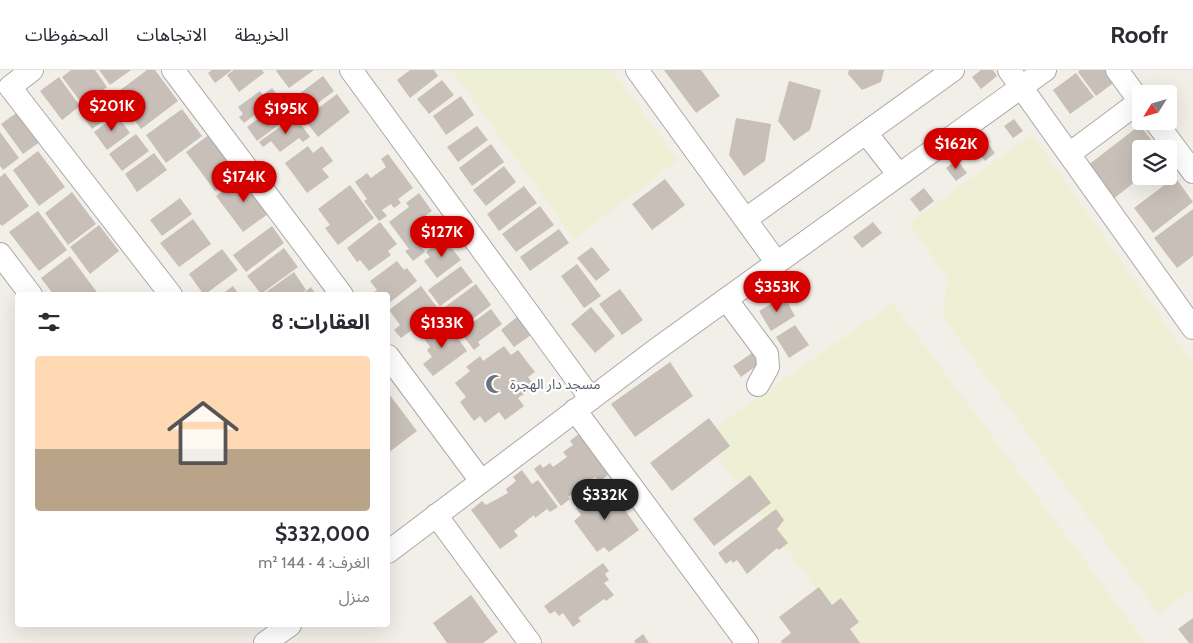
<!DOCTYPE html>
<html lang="ar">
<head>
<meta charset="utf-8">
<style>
  :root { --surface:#fff; --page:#f2f2f3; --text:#2b2b33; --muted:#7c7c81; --line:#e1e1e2; --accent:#d40000 }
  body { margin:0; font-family:Cabin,"Noto Sans Arabic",sans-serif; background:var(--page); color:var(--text); direction:rtl; height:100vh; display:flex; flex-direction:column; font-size:19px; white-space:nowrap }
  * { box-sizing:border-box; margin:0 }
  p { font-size:16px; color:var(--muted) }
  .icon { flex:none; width:28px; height:28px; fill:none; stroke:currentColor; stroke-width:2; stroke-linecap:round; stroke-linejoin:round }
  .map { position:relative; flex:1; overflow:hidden; direction:ltr }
  .panel { position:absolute; left:15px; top:222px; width:375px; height:335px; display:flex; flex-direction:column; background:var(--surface); border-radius:5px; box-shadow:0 5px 20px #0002; direction:rtl }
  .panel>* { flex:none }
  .needle { width:32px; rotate:233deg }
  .tools { position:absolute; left:1132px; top:15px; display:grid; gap:10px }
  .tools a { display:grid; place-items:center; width:45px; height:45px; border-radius:5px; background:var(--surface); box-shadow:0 5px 20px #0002; font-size:25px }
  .price { position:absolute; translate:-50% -42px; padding:0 11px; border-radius:18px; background:var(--accent); color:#fff; font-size:16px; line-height:32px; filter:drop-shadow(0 1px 2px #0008) }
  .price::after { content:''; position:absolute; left:50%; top:30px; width:15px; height:11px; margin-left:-8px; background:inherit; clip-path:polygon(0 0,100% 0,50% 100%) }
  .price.current { background:#222; color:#fff }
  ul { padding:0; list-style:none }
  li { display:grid; align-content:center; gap:10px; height:265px; padding:0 20px }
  li span { display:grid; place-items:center; height:155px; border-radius:5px; color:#555 }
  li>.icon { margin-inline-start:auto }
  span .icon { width:90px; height:90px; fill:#fffc; stroke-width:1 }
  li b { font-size:21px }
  h2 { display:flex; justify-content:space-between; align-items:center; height:60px; padding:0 20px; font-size:21px }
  header { display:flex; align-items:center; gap:30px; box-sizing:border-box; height:70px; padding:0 25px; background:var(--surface); border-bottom:1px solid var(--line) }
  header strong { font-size:24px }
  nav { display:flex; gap:28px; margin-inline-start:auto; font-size:18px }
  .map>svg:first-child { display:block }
  .farmland { fill:#eef0d5 }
  .building { fill:#c7bfb8 }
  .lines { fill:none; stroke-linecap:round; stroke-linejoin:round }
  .minor-casing { stroke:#a9a9a9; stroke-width:24 }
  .minor { stroke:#fff; stroke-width:22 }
  .labels { text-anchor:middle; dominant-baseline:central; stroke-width:4.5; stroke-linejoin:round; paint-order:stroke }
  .worship-label { font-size:14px; fill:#5b616d; stroke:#fff; text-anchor:start }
</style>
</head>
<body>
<header>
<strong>Roofr</strong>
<nav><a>الخريطة</a><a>الاتجاهات</a><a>المحفوظات</a></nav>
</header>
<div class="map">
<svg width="1193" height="573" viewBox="0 0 1193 573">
  <rect width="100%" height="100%" fill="#f2efe9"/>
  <path class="farmland" d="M451,0H612L678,90L574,169Z
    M1032,64L1193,293V519L1158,544L942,246L948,209L909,153Z
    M893,233L1146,573H856L702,366Z"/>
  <path class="building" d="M71,0H95L107,17L83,35L62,7Z
    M99,0H131L110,15Z
    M147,0H155L178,31L141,59L115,24Z
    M212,0H232L215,13L208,3Z
    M234,0H262L264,3L239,22L227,5Z
    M278,0H314L289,18L276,1Z
    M410,0H434L438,6L410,28L397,10Z
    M664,0H701L720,26L696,43Z
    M849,0H884L881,12L862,20L848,4Z
    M981,0H993L997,6L981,19L972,7Z
    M1080,0H1114L1120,8L1096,26L1078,2Z
    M1076,3L1094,27L1070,44L1053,20Z
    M323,6L334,21L302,45L291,30Z
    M59,7L80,36L62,50L40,21Z
    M442,10L454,25L429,44L417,29Z
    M789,11L821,20L810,60L794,71L778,51Z
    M272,18L279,27L244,53L239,47L243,44L238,37L260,21L263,25Z
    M337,24L350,42L318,67L304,49Z
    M461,26L474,45L446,65L433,46Z
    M100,29L111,45L92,59L80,43Z
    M283,30L293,44L257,71L247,57Z
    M182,39L202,66L166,93L146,65Z
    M19,41L41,71L23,84L1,54Z
    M117,45L130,63L107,80L94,62Z
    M295,46L310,67L303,72L299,68L280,82L271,71L263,77L259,72Z
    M736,48L771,54L765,91L744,106L729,85Z
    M1014,49L1023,61L1013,68L1004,56Z
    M1140,55L1158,79H1141V107L1112,130L1087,96Z
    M477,56L488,70L458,92L447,77Z
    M214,61L243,101L215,121L186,82Z
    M0,62L19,88L3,100L0,96Z
    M136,64L149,81L122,101L109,84Z
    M986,71L995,83L985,91L975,78Z
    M491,74L504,92L472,116L459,98Z
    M308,76L313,83L322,76L333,91L322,99L329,107L307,123L285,93Z
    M38,81L65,117L39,136L13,100Z
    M154,83L167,100L137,122L125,104Z
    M388,84L413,118L398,129L401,133L394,138L391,134L382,140L387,146L379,151L364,131L367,129L355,112L367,103L371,108L386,97L381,89Z
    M957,90L967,103L956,111L946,98Z
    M504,96L516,112L486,136L473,120Z
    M5,103L29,136L2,156L0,154V107Z
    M246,105L272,141L243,162L216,126Z
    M1175,107L1193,132L1153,163L1134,138Z
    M665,109L685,135L652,160L632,134Z
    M350,115L374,148L338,175L325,158L330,155L318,139Z
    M524,116L537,133L499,161L487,144Z
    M924,118L934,131L920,142L910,129Z
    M72,122L96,154L68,175L45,143Z
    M419,123L432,141L425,146L437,161L419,174L425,182L413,191L405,181L409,179L389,152L409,137L406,133Z
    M180,128L192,144L162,166L150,150Z
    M540,136L554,155L516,182L502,164Z
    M1193,139V186L1177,198L1154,168Z
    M38,141L67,180L39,201L9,162Z
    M193,149L211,174L179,197L160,173Z
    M380,152L397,174L388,181L391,185L369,201L360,190L357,192L347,178Z
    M873,152L882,163L862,178L853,167Z
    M99,155L119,181L90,204L70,177Z
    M272,156L284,173L246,202L233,185Z
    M559,159L569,173L530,201L520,187Z
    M444,168L461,190L437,208L424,191L430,187L426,182Z
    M592,177L610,200L596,211L577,188Z
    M284,178L298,197L261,224L247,206Z
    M222,179L238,200L204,225L189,204Z
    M70,186L99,225H54L41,208Z
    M397,191L404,200L407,198L417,211L388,234V225H377L374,222L377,220L370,211Z
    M577,194L601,226L584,238L561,206Z
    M461,196L473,212L440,236L428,220Z
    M294,202L306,220L299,225H262Z
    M476,214L491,235L470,251L466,246L457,253L445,237Z
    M233,216L239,225H221Z
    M421,216L439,240L401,268L394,260L400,255L389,240Z
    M311,217L316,225H301Z
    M620,219L643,250L622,265L599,234Z
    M784,226L795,246L771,261L759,241Z
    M591,237L615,266L595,283L571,254Z
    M491,239L502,254L478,272L480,275L474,280L460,262Z
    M517,247L531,265L514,277L501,260Z
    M440,254L448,264L452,260L467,281L433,306L423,294L432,287L427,280L430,277L423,267Z
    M795,255L809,275L789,288L776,267Z
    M504,276L511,285L518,280L535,302L528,307L535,316L518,328L524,336L505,350L499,342L485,353L480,346L474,351L460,332L466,327L455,313L470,301L466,297L480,286L483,291Z
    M752,283L759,294L741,307L733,296Z
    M670,292L693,326L635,367L611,334Z
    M389,324L417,361L388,383V325Z
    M709,348L730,376L672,421L650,393Z
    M581,362L613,401L599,412L595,407L568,427L570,429L561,436L534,399L540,394L543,398L550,393L553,397L567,387L563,382L573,375L570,371Z
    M522,400L532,414L538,410L558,437L550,442L547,439L535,448L534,445L514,461L518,466L500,479L471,440L482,431L486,435L508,423L506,419L516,411L513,407Z
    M750,405L771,433L714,476L693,449Z
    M607,415L639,460L609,482L604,477L597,482L574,451L581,445L576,438Z
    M776,439L784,450L777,459L788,473L779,480L777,478L747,504L737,490L733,493L731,490L726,494L718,483Z
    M603,493L609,501L605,504L609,510L604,513L614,525L606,531L604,529L578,548L581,551L573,557L563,543L559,546L555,541L550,544L544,536Z
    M819,517L832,535L841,528L859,552L850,559L860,573H782L781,571L791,563L779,547Z
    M471,525L498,562L483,573H447L433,553Z
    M1193,548V573H1189L1178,559Z
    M643,564L649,573H636L634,571Z"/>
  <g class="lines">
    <g class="minor-casing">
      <path id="minor" d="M32,0L10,17L171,225
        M173,0L342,225
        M351,0L591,329
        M637,0L777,193
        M1009,0L1193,258
        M1117,0L1141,33
        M1155,51L1193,102
        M866,63L899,105
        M1069,84L1140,31
        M746,149L953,0
        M0,184L31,225
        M726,229L767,284L768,297L758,315
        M388,286L481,411
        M575,340L747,573
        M436,445L530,573
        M388,482L657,279L1045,0
        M265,573L290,555"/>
    </g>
    <use href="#minor" class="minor"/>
  </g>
  <defs>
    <g id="mosque-bare" transform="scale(1.5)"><path d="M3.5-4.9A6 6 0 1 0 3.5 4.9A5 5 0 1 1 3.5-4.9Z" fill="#6b7280" stroke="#fff" stroke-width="2.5" paint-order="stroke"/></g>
  </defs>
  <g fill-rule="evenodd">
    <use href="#mosque-bare" x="495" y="314"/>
  </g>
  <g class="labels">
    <g class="worship-label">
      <text x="510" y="314">مسجد دار الهجرة</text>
    </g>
  </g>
</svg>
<div class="tools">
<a><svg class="needle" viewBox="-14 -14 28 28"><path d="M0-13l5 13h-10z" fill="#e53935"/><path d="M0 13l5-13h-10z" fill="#7c7c81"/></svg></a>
<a><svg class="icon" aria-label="layers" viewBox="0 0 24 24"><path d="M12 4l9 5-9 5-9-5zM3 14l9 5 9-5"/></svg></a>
</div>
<b class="price" style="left:112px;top:62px">$201K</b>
<b class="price" style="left:286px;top:65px">$195K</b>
<b class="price" style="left:956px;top:100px">$162K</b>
<b class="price" style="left:244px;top:133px">$174K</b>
<b class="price" style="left:442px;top:188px">$127K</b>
<b class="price" style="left:777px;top:243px">$353K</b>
<b class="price" style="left:442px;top:279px">$133K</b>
<b class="price current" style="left:605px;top:451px">$332K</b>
<section class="panel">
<h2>العقارات: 8<svg class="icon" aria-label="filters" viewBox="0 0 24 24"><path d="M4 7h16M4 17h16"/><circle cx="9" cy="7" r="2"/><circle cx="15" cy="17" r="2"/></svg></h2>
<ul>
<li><span style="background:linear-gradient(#ffd9b3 60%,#b9a48a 0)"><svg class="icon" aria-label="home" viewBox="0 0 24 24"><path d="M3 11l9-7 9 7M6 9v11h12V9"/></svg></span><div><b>$332,000</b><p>الغرف: 4 · 144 m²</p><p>منزل</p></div></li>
</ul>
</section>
</div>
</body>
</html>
